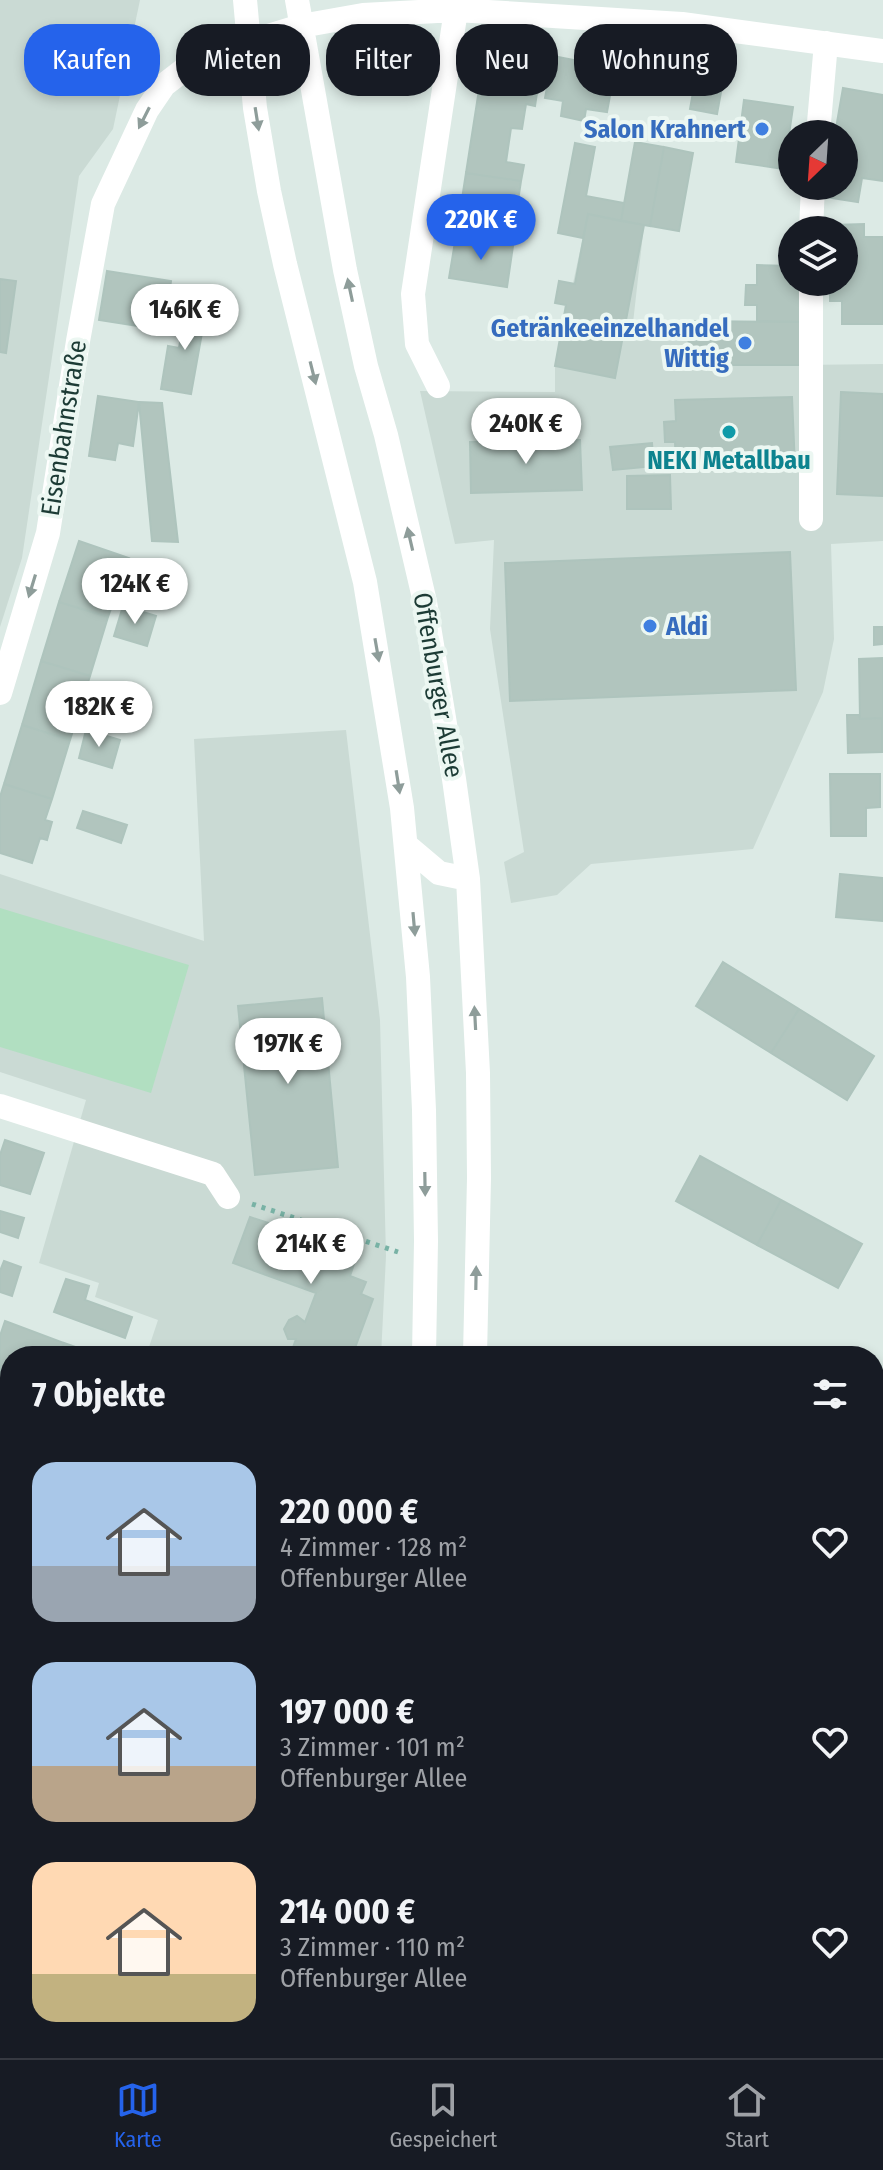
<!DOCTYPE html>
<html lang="de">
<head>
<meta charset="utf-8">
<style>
  :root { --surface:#171b24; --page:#242831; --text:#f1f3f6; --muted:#9ea1a6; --line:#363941; --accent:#2563eb }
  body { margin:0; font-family:"Fira Sans Condensed",sans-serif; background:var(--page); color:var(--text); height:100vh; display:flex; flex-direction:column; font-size:30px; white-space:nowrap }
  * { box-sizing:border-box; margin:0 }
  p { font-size:26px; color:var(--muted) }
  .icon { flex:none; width:44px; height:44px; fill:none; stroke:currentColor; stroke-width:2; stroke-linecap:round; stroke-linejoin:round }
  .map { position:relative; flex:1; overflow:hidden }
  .panel { position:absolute; left:0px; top:1346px; width:884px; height:712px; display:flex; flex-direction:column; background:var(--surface); border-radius:32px 32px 0 0; box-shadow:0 4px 12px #0003 }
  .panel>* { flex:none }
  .banner { position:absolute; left:24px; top:24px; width:836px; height:72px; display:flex; gap:16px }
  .needle { width:52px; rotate:205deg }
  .buttons { position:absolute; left:778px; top:120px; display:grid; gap:16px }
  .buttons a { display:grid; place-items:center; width:80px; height:80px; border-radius:50%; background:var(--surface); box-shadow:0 4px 12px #0003; font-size:40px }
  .price { position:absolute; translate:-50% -68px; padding:0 18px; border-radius:28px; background:#fff; color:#222; font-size:26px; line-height:52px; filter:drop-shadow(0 2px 4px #0008) }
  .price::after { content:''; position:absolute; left:50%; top:48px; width:24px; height:18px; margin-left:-12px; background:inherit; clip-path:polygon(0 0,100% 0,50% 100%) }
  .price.on { background:var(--accent); color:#fff }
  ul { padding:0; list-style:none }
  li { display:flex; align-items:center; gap:24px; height:200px; padding:0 32px }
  li span { display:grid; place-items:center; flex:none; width:224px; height:160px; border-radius:24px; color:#555 }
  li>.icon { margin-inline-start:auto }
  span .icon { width:96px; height:96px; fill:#fffc; stroke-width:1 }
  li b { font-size:34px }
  h2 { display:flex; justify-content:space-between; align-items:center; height:96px; padding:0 32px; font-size:34px }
  .tag { padding:0 28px; border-radius:32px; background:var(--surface); box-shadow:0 4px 12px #0003; font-size:28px; line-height:72px }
  .tag.on { background:var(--accent); color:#fff }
  .tabs { display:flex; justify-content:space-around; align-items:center; height:112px; border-top:2px solid var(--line); background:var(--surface); font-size:22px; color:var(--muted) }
  .tabs a { display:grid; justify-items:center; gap:4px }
  .tabs .on { color:var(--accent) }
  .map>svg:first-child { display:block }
  .built { fill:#cadad4 }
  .grass { fill:url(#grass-dots) }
  .forest { fill:url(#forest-crowns) }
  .park { fill:#b1dfc1 }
  .building { fill:#b1c5be; stroke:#aec4bd; stroke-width:2 }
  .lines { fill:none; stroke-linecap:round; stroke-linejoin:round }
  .path { stroke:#78b2a5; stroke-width:5; stroke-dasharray:4 6; stroke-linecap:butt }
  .minor { stroke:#fff; stroke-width:24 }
  .oneway { fill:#8e9d9a }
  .shop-dot { fill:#3f7fe0; stroke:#ecf7f2; stroke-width:3 }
  .culture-dot { fill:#0f9aa8; stroke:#ecf7f2; stroke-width:3 }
  .labels { text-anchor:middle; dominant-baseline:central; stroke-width:8; stroke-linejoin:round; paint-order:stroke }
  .shop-label { font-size:26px; font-weight:bold; fill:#366cbe; stroke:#ecf7f2; text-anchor:end }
  .street-label { font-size:26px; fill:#1c3b35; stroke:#ecf7f2 }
  .culture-label { font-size:26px; font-weight:bold; fill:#0d838f; stroke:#ecf7f2 }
</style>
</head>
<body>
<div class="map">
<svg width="883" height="2058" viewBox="0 0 883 2058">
  <defs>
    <pattern id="grass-dots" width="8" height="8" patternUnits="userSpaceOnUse" patternTransform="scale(2)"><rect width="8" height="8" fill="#b1dfc1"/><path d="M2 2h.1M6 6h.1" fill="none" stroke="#98c0a6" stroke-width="1.8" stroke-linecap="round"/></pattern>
    <pattern id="forest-crowns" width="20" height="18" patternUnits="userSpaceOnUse" patternTransform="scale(2)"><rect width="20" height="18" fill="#b1dfc1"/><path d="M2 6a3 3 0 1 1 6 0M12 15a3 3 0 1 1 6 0" fill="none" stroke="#98c0a6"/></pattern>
  </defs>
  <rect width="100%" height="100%" fill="#dceae5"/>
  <path class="built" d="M0,0H140L113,129L79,176L22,558L0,627Z
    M588,214L644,225L633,323L802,322V365L883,364V541L831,544L834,639L823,692L753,849L591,864L557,895L511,903L504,862L524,852L490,629L494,540L455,544L420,391L555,392V366Z
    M346,730L380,1020L386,1256L381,1356H146L158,1320L95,1297L99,1283L39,1263L86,1100L0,1072V874L204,941L194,739Z
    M874,1629H883V1769L874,1770Z"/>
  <path class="grass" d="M883,2008V2058H833L831,2048H874V2009Z"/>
  <path class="forest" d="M191,2048H370L371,2058H191Z"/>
  <path class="park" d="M0,908L189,965L151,1093L0,1047Z"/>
  <path class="building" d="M485,51L542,60L535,106L526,104L522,129L511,128L506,162L524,165L521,181L466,173Z
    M553,56L615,68L607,112L586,109L584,121L561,116L563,101L545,98Z
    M698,65L725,70L717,114L690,109Z
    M843,88L883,95V181L862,178L858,202L825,197L827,186H844V134H835Z
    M744,100L793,107L784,169L736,162Z
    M635,142L664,147L650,226L621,221Z
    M575,143L595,147L586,196L624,203L621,221L588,214L583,238L558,233Z
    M664,147L693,153L679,231L650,226Z
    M466,173L521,181L515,220L460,212Z
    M460,212L503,219L499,243L456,236Z
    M588,214L644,225L615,378L555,366L566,305L555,303L559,281L575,284Z
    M864,224V237H883V324H842V301H830V282H844L846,259H844V230H833V225Z
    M456,236L513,246L507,287L449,278Z
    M757,265L792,266V282H802V322L757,321V305H745L746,285H757Z
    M107,271L171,281L164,330L99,320Z
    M0,279L16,281L6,353L0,352Z
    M187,302L207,305L191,394L161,389L168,346L179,348Z
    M689,321L802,322L801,365H688Z
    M841,392L883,394V496L837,494Z
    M98,396L139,402L133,446L118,443L115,460L89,456Z
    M792,397L795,467L676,470L675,442H665L664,422L676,421L675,400Z
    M139,402L162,403L178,542L152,541Z
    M580,440L582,490L471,493L470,442Z
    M652,443L654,466L613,470L610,447Z
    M670,475L671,509H627V476Z
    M79,541L129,558L108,617L59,602Z
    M790,552L796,690L510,701L505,563Z
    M59,602L108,617L90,676L41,661Z
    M123,606L156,616L147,646L114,636Z
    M874,627H883V644L874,645Z
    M883,658V718L860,719L859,659Z
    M41,661L90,676L70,740L22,725Z
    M847,715H859L860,719L882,718V752L848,753Z
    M22,725L70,740L52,799L4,784Z
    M86,730L120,740L112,768L79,758Z
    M830,774H880V807L866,808V836H831Z
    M4,784L52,799L45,820L52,822L47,840L40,838L32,863L0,853V797Z
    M83,811L127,825L121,843L77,828Z
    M840,874L883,878V921L836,917Z
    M723,962L799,1009L771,1053L696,1006Z
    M322,998L338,1167L255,1175L238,1006Z
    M799,1009L874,1056L847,1100L771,1053Z
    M5,1140L44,1153L30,1194L0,1185V1155Z
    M700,1156L781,1200L757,1245L676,1201Z
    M781,1200L862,1244L838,1288L757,1245Z
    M0,1211L24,1218L18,1238L0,1232Z
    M250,1217L358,1252L350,1276L366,1282L361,1294L373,1299L352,1356H290L296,1339H288L284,1329L289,1320L297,1316L305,1322L316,1293L233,1263Z
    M4,1261L21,1267L12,1296L0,1292V1271Z
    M66,1279L89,1286L85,1300L132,1317L125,1338L54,1312Z
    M5,1321L64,1343L59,1356H10V1386L0,1382V1336Z
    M64,1343L101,1356H59Z
    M0,1474L10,1478V1586L0,1613Z
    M0,1642L10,1646V1692L0,1688Z
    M0,1701H10V1809H0Z
    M874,1828H883V1878H874Z
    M0,1940H7L8,1980H0Z
    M883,1947V2008L874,2009V1948Z
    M10,1991V2007H0V1992Z
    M0,2028H10V2048H113V2050L17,2053V2058H0Z
    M578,2048H637L681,2058H576Z
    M797,2048H831L833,2058H800Z"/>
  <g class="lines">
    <path class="path" d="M252,1204L398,1252
      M874,1561L883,1563
      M387,2048V2058"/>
    <path class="minor" d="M245,0L255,108L269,191L285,264L365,582L402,808L418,977L424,1110L426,1241L424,1356
      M297,0L345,270L366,366L386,435L425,602L454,779L468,879L478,1073L479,1178L475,1356
      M818,134L826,43
      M811,230L813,186
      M811,282V519
      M438,386L417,344L413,294L456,10
      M0,693L48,533L78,341L103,204L147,110L164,85L190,65L248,42L301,26L363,15L456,10L682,24L883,51
      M407,846L439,873L468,879
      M0,1106L213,1174L228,1197
      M0,1426L10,1430
      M874,1518L883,1511
      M874,1619H883
      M0,1849L10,1850
      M874,1913L883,1912
      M173,2058L174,2052"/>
  </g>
  <defs><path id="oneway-solid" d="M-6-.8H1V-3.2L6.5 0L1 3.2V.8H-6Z" transform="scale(2)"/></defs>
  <g class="oneway">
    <use href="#oneway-solid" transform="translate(144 118) rotate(117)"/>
    <use href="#oneway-solid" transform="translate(257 119) rotate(81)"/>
    <use href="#oneway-solid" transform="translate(350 290) rotate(-102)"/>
    <use href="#oneway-solid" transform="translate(313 373) rotate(76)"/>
    <use href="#oneway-solid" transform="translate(410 539) rotate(-103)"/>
    <use href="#oneway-solid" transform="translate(32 586) rotate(107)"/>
    <use href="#oneway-solid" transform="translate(377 650) rotate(80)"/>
    <use href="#oneway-solid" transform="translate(398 782) rotate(81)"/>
    <use href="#oneway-solid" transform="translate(414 924) rotate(85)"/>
    <use href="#oneway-solid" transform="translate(475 1018) rotate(-93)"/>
    <use href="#oneway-solid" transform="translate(425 1184) rotate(89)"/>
    <use href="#oneway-solid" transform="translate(476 1278) rotate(-89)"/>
  </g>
  <g class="shop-dot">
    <circle cx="762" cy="129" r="8"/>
    <circle cx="745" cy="343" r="8"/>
    <circle cx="650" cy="626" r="8"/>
  </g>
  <circle class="culture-dot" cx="729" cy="432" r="8"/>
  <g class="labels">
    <g class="shop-label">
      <text x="746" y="129">Salon Krahnert</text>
      <text x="729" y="328">Getränkeeinzelhandel<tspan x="729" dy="30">Wittig</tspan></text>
      <text x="666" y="626" text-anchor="start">Aldi</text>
    </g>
    <g class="street-label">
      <text transform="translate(64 428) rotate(-81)">Eisenbahnstraße</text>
      <text transform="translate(438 685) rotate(80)">Offenburger Allee</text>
    </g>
    <g class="culture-label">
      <text x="729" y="460">NEKI Metallbau</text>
    </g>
  </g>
</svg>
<div class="buttons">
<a><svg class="needle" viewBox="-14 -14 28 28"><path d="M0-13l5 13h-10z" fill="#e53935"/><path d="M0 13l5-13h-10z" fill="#9ea1a6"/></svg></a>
<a><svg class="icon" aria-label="layers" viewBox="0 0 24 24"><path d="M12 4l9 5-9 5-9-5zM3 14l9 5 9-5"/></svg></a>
</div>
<b class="price on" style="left:481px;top:262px">220K €</b>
<b class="price" style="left:185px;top:352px">146K €</b>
<b class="price" style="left:526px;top:466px">240K €</b>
<b class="price" style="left:135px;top:626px">124K €</b>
<b class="price" style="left:99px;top:749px">182K €</b>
<b class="price" style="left:288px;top:1086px">197K €</b>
<b class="price" style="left:311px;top:1286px">214K €</b>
<div class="banner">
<a class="tag on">Kaufen</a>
<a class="tag">Mieten</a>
<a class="tag">Filter</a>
<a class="tag">Neu</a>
<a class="tag">Wohnung</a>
</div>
<section class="panel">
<h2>7 Objekte<svg class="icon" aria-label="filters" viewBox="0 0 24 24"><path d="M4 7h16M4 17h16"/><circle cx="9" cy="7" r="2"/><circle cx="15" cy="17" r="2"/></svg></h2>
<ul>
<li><span style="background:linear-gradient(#a9c7e8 65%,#9aa5b1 0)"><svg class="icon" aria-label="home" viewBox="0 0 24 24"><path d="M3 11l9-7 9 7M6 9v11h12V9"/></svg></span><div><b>220 000 €</b><p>4 Zimmer · 128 m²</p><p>Offenburger Allee</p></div><svg class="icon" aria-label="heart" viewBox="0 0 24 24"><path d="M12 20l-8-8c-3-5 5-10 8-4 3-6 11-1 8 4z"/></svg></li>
<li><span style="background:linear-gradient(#a9c7e8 65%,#b9a48a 0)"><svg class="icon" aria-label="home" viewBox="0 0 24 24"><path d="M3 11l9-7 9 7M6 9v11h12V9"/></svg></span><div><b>197 000 €</b><p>3 Zimmer · 101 m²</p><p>Offenburger Allee</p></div><svg class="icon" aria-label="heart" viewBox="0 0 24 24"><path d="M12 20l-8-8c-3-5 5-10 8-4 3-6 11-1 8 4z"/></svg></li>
<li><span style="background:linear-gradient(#ffd9b3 70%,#c2b280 0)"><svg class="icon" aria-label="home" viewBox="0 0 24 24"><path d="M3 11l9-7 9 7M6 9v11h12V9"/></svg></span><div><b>214 000 €</b><p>3 Zimmer · 110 m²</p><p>Offenburger Allee</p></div><svg class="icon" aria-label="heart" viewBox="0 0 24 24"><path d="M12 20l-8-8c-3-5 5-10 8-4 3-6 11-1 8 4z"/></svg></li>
</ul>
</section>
</div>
<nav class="tabs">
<a class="on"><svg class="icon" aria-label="map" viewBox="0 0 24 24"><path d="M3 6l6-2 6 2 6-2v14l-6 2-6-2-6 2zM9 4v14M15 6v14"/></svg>Karte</a>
<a><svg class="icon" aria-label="saved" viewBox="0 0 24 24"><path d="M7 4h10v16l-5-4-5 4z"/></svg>Gespeichert</a>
<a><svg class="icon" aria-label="home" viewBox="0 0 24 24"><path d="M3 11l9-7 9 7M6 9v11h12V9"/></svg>Start</a>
</nav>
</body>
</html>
